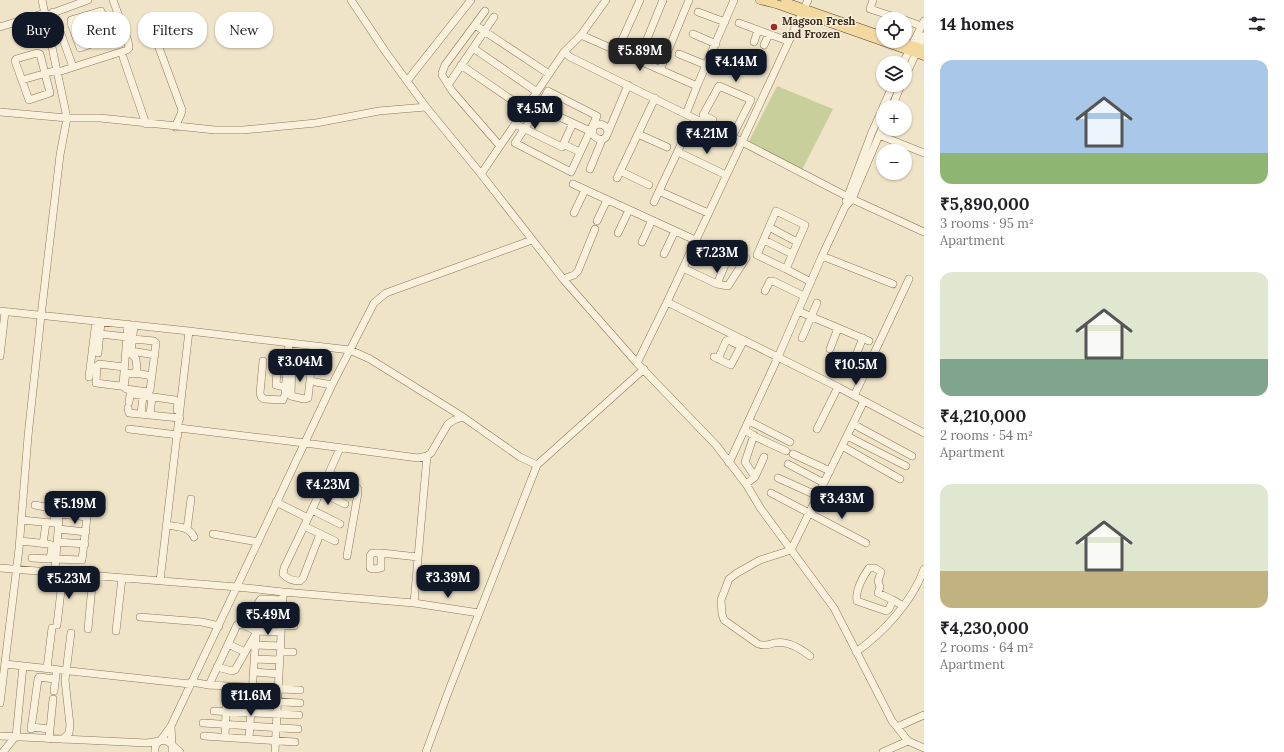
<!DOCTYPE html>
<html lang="en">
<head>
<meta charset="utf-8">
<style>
  :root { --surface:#fff; --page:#f6f6f6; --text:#202124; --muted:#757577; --accent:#111827 }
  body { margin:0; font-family:Lora,serif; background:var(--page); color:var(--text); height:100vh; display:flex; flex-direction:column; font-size:15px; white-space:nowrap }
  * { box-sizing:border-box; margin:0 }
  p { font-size:13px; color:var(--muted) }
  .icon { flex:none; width:22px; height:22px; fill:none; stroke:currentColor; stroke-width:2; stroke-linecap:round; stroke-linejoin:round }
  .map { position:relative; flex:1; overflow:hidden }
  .drawer { display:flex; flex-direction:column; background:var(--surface); width:360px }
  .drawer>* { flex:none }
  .banner { position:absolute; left:12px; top:12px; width:380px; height:36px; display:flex; gap:8px }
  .controls { position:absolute; left:876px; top:12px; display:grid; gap:8px }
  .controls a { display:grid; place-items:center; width:36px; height:36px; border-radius:50%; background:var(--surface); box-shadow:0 1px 3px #0004; font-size:20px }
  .price { position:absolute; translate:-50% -34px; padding:0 9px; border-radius:8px; background:var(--accent); color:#fff; font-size:13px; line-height:26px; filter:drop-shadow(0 1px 2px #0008) }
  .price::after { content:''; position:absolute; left:50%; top:24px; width:12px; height:9px; margin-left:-6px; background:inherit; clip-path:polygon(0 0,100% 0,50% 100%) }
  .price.selected { background:#222; color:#fff }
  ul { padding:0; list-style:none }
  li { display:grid; align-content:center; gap:8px; height:212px; padding:0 16px }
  li span { display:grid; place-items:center; height:124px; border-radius:12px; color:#555 }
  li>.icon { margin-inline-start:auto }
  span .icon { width:72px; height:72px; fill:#fffc; stroke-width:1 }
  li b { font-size:17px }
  h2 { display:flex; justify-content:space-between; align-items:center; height:48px; padding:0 16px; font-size:17px }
  .chip { padding:0 14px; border-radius:16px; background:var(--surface); box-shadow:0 1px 3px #0004; font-size:14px; line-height:36px }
  .chip.selected { background:var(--accent); color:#fff }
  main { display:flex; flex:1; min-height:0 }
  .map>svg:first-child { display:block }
  .garden { fill:#c9cf9b }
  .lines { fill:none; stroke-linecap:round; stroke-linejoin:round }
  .minor-casing { stroke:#8d765c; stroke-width:8 }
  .major-casing { stroke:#5b4430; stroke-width:9 }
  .minor { stroke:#faf1dc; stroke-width:7 }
  .major { stroke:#f3d9a0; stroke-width:8 }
  .poi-dot { fill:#9e2a2b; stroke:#f7eed8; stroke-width:1.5 }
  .labels { text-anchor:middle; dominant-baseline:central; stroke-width:3; stroke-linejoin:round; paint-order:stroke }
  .poi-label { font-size:11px; font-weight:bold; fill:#3d2e20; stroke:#f7eed8; text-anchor:start }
</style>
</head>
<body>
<main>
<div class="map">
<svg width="924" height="752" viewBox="0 0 924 752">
  <rect width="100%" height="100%" fill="#f0e4c8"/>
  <path class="garden" d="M777,86L833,109L802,170L748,143Z"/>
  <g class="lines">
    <g class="minor-casing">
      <path id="minor" d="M351,0L385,51L426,107L481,174L563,279L637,363L716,445L746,484L761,509L834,608L892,721L897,727L924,715
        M808,0L742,142L852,199L924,232
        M873,0L870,9L901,19
        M101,11L111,37L80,48L71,23V20Z
        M485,11L445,65L442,73V75L452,91L500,146
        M53,12L73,67
        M698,12L725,22
        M50,14L88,0
        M905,20L921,26
        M739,23L788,41
        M475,25L549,74
        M0,27L45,13
        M693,34L716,44
        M581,35L697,86L686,114
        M622,40L640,0
        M754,42L758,30
        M158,45L182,110L181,114L175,127
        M764,45L769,34
        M473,48L537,92
        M643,49L663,0
        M564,52L570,57L742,142L667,302L838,387L924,433
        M37,53L40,54L50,93L29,100L15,61L16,59Z
        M679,54L706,65
        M123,57L146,124
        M903,63L924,21
        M461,65L516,103
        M660,70L689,0
        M58,72L127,50L129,48L128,41L113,0
        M905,77L924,36
        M22,80L57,70
        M407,81L471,0
        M448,85L494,17
        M697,86L734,0
        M548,91L597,116L571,172L515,143L539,107Z
        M536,106L590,131
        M883,107L893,85
        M892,107L901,85
        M0,112L67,118H100L215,130H243L316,123L379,111L426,107
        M515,124L562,147L573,123
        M711,127L713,120L703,115L719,86L747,98L751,100L732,137
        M638,134L667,147
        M879,135L924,153
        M602,140C594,138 589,133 595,125C601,123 606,125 608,131
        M563,144L580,152
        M677,153L682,142
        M590,169L602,140L606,137L628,85
        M620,171L649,185
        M481,174L564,52L581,35L606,0
        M617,178L655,98
        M573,184L695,240
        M846,201L872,132L883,108
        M654,202L660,189
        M574,213L585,190
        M708,213L661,192L660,189L677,153H680L726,175
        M597,221L607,200
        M769,227L797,242
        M618,233L629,210
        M764,240L792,254
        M642,242L652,220
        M664,254L675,231
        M822,256L893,284
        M683,268L717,284L728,286L746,258
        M786,269L757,255L776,211L805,225L786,269L811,282
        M563,279L574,275L578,271L595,229
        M717,284L732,248
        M765,291L770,281H773L804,296
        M0,311L189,331L350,350L370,359L463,417
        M798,311L869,341
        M100,334L127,337
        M802,338L817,303
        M133,339L154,341L156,343L150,390L148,392L126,389L124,387L126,373L134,374L137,369L136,359L131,354C132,344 133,335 134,325
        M830,349L838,328
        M131,351L155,355
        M98,353L101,322
        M0,356L5,312
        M714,357L731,365L744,340
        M718,359L726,341L728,340L741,346
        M263,361L260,393L261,397L264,399L283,400L285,395L289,343
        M853,362L863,338
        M637,363L667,302
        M124,367L99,364L97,366L96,382V383L120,386L123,384L128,324
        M135,373L152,376
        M89,377L96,321
        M310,381L311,359L305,357H294L292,361L291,396L304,399L308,398L310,381L332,385
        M285,387L276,385L277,372L278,370H287
        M854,396L909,279
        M129,402L130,395L132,394L175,400L178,403L177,410
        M128,408L129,413L180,418
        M141,414L143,396
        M150,415L152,397
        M749,421L790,442
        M853,424L912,456
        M179,428L305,443L418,458L427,456L431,453L448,424L454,420L463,417L520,457L537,465L644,369
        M129,429L178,435
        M817,429L838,387
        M745,430L756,437L786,451
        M754,435L745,462L755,477
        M847,436L906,466
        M842,446L900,479
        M793,454L830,471
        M729,463L778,357L822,256L845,207L852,199L883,126
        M788,464L824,483
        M329,473L340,448
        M778,478L818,496
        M746,484L755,477L764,457
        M320,492L345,504
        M771,493L866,543
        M276,502L308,518L284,568L283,574C287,579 293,581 300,581L303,578L320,534
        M312,510L340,524
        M308,518L329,473L355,486L358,489V493L347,556
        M21,520L52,523H54L55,509L35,505
        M167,525C177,527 189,526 194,537
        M304,526L335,541
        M58,529L86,532
        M187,529L191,499
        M213,534L258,542
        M20,541L49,544L52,546L50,559L32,558
        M57,542L85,544
        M43,544L46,523
        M381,553V568L374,569L370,568V556L372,553H381L418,557
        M0,568L237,587L283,592L414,603L427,456
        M55,572C56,553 58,535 59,516L61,514L87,517L82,560L56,559
        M160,581L189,331
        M893,600L878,593L880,587L878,581L881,572L875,568H869C863,576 855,591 857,601L886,611L889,609L893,600L903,606
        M414,603L479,613
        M257,614L282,615
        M140,617L202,622L219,626
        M57,625L63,573
        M282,626H294
        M88,629L93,575
        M116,631L122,578
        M228,644L245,652
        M255,645L281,646
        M280,652H293
        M856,652C883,633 913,601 924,569
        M810,656C800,648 787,640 774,643C767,645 765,646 758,644L724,620L722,614L721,600L729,579L737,573L760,560L791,550L864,401
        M254,659L280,660
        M5,664L190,684
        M217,667L232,671L235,670L255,635
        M47,668L52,628
        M253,672L279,674
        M191,682L209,685L300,690
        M209,685L237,625L242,624L256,631L281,632
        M54,691L56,675
        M226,698L300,703
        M0,703L19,549L28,436L41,316L60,155L67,118L42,0
        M214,711L299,715
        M203,723L298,729
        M171,726L332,385L374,303L386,293L532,240
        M32,727L49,729
        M897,727L908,741L924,748
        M31,729L38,679L39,677L55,679
        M0,736L147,743L160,741L171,726L172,745L180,752
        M204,736L295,742
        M16,737L23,666
        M225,737L227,686
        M49,739L53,699
        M63,739L69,733L70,725L65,680L71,633
        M249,739L258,603L261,599L283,600
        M3,752L15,737
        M155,752C154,740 165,737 172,745V752
        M275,752L283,596
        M426,752L449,690L537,465
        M883,752L908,741"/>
    </g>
    <g class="major-casing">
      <path id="major" d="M760,0L776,4L924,56
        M785,2L883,36
        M899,41L924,49"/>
    </g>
    <use href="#minor" class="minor"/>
    <use href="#major" class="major"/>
  </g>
  <circle class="poi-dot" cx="774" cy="27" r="4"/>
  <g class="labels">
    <g class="poi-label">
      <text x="782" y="21">Magson Fresh<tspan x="782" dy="13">and Frozen</tspan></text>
    </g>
  </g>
</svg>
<div class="controls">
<a><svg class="icon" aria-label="locate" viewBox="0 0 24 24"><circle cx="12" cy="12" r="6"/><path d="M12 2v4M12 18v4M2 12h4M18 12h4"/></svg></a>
<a><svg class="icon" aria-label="layers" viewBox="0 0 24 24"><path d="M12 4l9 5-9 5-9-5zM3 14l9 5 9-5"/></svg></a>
<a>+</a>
<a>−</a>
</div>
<b class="price selected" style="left:640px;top:72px">₹5.89M</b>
<b class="price" style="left:736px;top:83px">₹4.14M</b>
<b class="price" style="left:535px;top:130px">₹4.5M</b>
<b class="price" style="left:707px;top:155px">₹4.21M</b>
<b class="price" style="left:717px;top:274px">₹7.23M</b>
<b class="price" style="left:300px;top:383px">₹3.04M</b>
<b class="price" style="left:856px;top:386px">₹10.5M</b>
<b class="price" style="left:328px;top:506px">₹4.23M</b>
<b class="price" style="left:842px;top:520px">₹3.43M</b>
<b class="price" style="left:75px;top:525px">₹5.19M</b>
<b class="price" style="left:448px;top:599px">₹3.39M</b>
<b class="price" style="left:69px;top:600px">₹5.23M</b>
<b class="price" style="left:268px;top:636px">₹5.49M</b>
<b class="price" style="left:251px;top:717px">₹11.6M</b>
<div class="banner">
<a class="chip selected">Buy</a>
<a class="chip">Rent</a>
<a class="chip">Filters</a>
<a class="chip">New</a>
</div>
</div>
<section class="drawer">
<h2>14 homes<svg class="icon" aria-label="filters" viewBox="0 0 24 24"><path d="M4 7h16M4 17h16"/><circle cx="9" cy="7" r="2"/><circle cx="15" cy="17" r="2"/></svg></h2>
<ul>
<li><span style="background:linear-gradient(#a9c7e8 75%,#8fb573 0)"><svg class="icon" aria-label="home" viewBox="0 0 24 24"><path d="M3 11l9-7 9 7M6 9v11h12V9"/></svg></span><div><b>₹5,890,000</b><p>3 rooms · 95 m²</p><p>Apartment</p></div></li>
<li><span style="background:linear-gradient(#dfe7d0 70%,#7fa58c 0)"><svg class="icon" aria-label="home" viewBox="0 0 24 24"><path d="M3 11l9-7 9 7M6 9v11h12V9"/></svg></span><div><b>₹4,210,000</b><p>2 rooms · 54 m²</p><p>Apartment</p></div></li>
<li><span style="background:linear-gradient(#dfe7d0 70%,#c2b280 0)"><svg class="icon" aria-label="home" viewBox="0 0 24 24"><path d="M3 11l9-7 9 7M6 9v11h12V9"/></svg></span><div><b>₹4,230,000</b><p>2 rooms · 64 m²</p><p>Apartment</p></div></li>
</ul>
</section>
</main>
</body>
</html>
